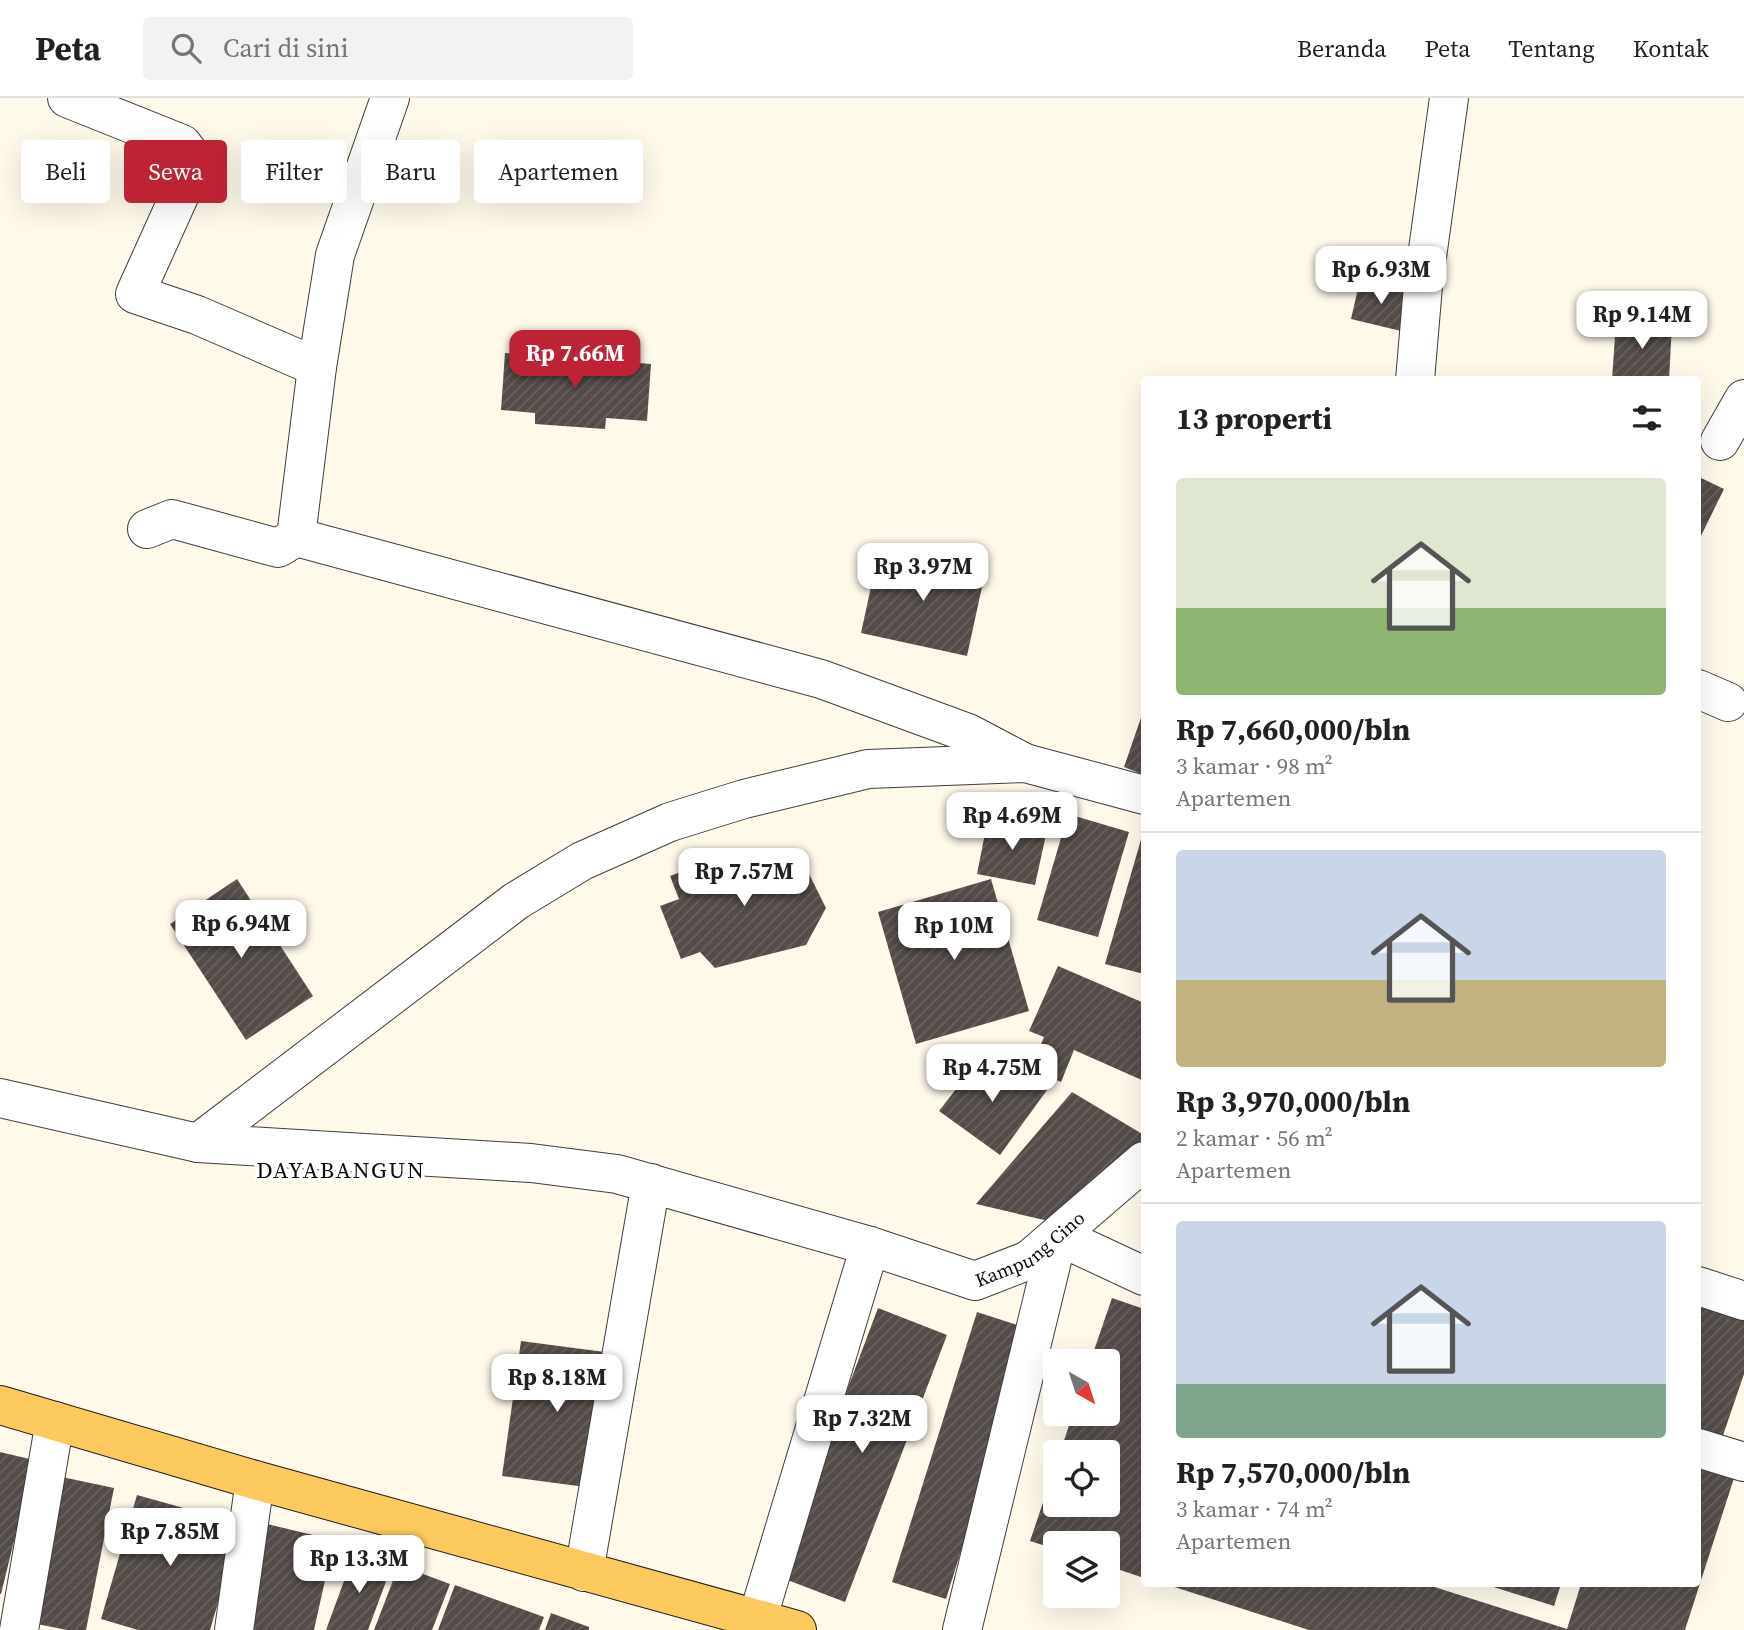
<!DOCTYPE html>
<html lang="id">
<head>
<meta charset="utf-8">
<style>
  :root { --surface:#fff; --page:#f2f2f2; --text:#202124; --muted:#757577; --line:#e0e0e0; --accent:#bd2235 }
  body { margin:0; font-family:"Source Serif 4",serif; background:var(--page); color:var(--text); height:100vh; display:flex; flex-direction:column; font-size:26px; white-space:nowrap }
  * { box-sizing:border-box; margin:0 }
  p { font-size:23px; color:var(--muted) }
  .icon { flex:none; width:38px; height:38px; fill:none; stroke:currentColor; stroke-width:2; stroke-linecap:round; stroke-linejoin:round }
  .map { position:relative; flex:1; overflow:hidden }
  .side { position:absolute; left:1141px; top:278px; width:560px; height:1211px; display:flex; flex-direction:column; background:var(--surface); border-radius:7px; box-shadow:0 7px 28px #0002 }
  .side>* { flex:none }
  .hud { position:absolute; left:21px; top:42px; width:665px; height:63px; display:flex; gap:14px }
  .needle { width:46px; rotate:141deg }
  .buttons { position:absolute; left:1043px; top:1251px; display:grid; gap:14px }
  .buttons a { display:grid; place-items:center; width:77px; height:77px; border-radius:7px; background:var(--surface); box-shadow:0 7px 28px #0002; font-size:35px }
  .price { position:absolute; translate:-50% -60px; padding:0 16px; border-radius:14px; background:#fff; color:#222; font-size:23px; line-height:46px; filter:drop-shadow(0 2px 4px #0008) }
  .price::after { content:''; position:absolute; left:50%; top:42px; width:21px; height:16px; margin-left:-10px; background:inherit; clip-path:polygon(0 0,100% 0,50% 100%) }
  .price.current { background:var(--accent); color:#fff }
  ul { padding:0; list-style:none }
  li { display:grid; align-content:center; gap:14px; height:371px; padding:0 35px }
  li+li { border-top:2px solid var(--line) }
  li span { display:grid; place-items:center; height:217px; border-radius:7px; color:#555 }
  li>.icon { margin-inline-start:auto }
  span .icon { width:126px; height:126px; fill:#fffc; stroke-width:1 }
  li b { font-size:30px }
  h2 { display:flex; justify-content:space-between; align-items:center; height:84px; padding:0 35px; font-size:30px }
  .pill { padding:0 24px; border-radius:7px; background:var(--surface); box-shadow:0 7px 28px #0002; font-size:24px; line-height:63px }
  .pill.current { background:var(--accent); color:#fff }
  header { display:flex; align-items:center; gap:42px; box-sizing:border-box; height:98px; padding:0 35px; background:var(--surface); border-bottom:2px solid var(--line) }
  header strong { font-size:33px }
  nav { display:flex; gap:38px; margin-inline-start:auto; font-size:24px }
  .search { width:490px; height:63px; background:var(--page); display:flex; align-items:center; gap:18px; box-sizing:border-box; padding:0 24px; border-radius:7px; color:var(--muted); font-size:26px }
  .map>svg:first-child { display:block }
  .building { fill:url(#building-hatch) }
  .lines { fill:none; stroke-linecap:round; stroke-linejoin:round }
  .minor-casing { stroke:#3e3e3e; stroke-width:40 }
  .major-casing { stroke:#1c1c1c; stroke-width:40 }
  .minor { stroke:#fff; stroke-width:38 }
  .major { stroke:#fbc95e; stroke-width:38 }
  .labels { text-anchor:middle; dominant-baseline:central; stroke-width:7; stroke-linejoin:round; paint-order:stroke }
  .street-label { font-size:19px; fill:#0b0b0b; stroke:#fff }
  .quarter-label { font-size:23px; letter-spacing:2px; fill:#0b0b0b; stroke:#fff }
</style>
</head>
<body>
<header>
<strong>Peta</strong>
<div class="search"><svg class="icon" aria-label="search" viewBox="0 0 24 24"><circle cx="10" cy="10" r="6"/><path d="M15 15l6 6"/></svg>Cari di sini</div>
<nav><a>Beranda</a><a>Peta</a><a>Tentang</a><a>Kontak</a></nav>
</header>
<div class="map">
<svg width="1744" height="1532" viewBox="0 0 1744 1532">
  <defs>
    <pattern id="building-hatch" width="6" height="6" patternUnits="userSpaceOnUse" patternTransform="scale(1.75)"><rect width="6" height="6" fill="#544c48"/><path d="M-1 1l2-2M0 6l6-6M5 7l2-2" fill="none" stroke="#68615e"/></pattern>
  </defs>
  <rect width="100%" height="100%" fill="#fff9ea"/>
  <path class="building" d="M1360,182L1410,194L1401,233L1351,221Z
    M1616,223L1672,226L1669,282H1612Z
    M505,255L651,266L647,323L606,320L605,331L535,326V315L501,312Z
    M1699,379L1724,391L1698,444V382Z
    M879,452L985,475L967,558L861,535Z
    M1144,611V677L1124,669Z
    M1068,716L1129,734L1098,839L1037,822Z
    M988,720L1047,732L1035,787L977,776Z
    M1144,731V876L1105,866Z
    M797,752L826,810L806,847L715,870L700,854L681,861L660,808L679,801L670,778L707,764Z
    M237,781L313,898L246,942L170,826Z
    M991,781L1029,913L916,946L878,814Z
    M1058,868L1144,905V983L1074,952L1061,984L1031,971L1044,939L1029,933Z
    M981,959L1047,992L1000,1057L939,1013Z
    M1072,994L1144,1037V1044L1057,1125L976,1106Z
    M1112,1200L1144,1211V1480L1108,1468V1446H1055V1451L1030,1443L1055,1369V1407H1108V1354H1060L1073,1316H1108V1264H1090Z
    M1698,1204L1744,1220V1276L1718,1352L1698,1346Z
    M878,1210L947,1237L845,1504L777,1478Z
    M977,1214L1030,1231L946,1501L892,1484Z
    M521,1243L612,1255L593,1390L502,1378Z
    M0,1354L34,1362L1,1496H0Z
    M1698,1365L1735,1377L1685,1532H1309L1165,1486H1425L1567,1531L1581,1486H1698Z
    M62,1379L114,1390L86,1532H67L32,1525Z
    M137,1397L241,1426L210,1532H138L101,1521Z
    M267,1426L334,1442L314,1532H243Z
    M354,1456L391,1470L368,1532H326Z
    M399,1467L450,1486L432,1532H374Z
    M1484,1486H1561L1554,1508Z
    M455,1487L544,1519L539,1532H438Z
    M551,1515L589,1529V1532H545Z"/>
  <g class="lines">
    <g class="minor-casing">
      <g id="minor">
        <path d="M67,0L182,46L195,63L135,196L197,217L317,269"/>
        <path d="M1415,282L1423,188L1449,0"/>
        <path d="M1720,343L1744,301"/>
        <path d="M147,431L172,421L278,450L296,439L821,581L968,635L1023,664"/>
        <path d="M296,439L317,269L335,157L390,0"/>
        <path d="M1698,591L1728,604"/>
        <path d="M0,1000L198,1045L516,803L582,763L670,724L744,701L868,671L1025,665L1144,697"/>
        <path d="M198,1045L531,1065L617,1076L870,1148"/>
        <path d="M1698,1188L1744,1203"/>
        <path d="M1698,1350L1744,1364"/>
        <path d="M584,1474L651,1085"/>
        <path d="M19,1532L55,1323"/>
        <path d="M234,1532L255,1382"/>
        <path id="s1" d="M754,1532L870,1148L975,1183L1029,1162L1144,1063"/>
        <path d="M962,1532L1058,1138L1144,1178"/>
      </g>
    </g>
    <g class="major-casing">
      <path id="major" d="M0,1307L255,1382L797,1532"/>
    </g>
    <use href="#minor" class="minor"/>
    <use href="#major" class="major"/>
  </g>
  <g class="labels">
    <g class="street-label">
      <text stroke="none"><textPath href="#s1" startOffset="576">Kampung Cino</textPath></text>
    </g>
    <g class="quarter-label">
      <text x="341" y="1072">DAYABANGUN</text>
    </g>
  </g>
</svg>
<div class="buttons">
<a><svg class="needle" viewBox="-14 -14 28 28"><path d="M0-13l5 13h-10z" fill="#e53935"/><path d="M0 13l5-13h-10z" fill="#757577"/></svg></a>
<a><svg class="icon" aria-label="locate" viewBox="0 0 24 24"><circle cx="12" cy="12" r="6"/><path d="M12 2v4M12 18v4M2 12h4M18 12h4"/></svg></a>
<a><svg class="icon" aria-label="layers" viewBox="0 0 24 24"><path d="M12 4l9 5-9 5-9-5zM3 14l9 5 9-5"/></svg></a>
</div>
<b class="price" style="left:1381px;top:208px">Rp 6.93M</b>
<b class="price" style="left:1642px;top:253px">Rp 9.14M</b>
<b class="price current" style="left:575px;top:292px">Rp 7.66M</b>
<b class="price" style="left:923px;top:505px">Rp 3.97M</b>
<b class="price" style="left:1012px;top:754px">Rp 4.69M</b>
<b class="price" style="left:744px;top:810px">Rp 7.57M</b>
<b class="price" style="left:241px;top:862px">Rp 6.94M</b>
<b class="price" style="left:954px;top:864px">Rp 10M</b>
<b class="price" style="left:992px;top:1006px">Rp 4.75M</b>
<b class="price" style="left:557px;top:1316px">Rp 8.18M</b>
<b class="price" style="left:862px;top:1357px">Rp 7.32M</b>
<b class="price" style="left:170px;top:1470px">Rp 7.85M</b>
<b class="price" style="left:359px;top:1497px">Rp 13.3M</b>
<div class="hud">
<a class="pill">Beli</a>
<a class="pill current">Sewa</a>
<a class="pill">Filter</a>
<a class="pill">Baru</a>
<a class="pill">Apartemen</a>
</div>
<section class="side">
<h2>13 properti<svg class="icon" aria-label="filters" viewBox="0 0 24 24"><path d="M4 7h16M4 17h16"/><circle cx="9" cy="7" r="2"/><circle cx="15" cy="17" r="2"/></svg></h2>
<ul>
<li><span style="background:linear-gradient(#dfe7d0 60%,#8fb573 0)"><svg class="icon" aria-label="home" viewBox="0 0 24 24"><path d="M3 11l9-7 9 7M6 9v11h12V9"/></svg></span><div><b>Rp 7,660,000/bln</b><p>3 kamar · 98 m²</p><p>Apartemen</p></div></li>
<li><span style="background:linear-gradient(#c9d6e8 60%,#c2b280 0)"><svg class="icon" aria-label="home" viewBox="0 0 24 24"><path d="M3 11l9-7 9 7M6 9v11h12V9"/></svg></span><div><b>Rp 3,970,000/bln</b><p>2 kamar · 56 m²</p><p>Apartemen</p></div></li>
<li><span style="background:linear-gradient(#c9d6e8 75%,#7fa58c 0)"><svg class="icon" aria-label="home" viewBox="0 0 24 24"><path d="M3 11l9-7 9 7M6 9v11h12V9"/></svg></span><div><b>Rp 7,570,000/bln</b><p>3 kamar · 74 m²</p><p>Apartemen</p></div></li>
</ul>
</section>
</div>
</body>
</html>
